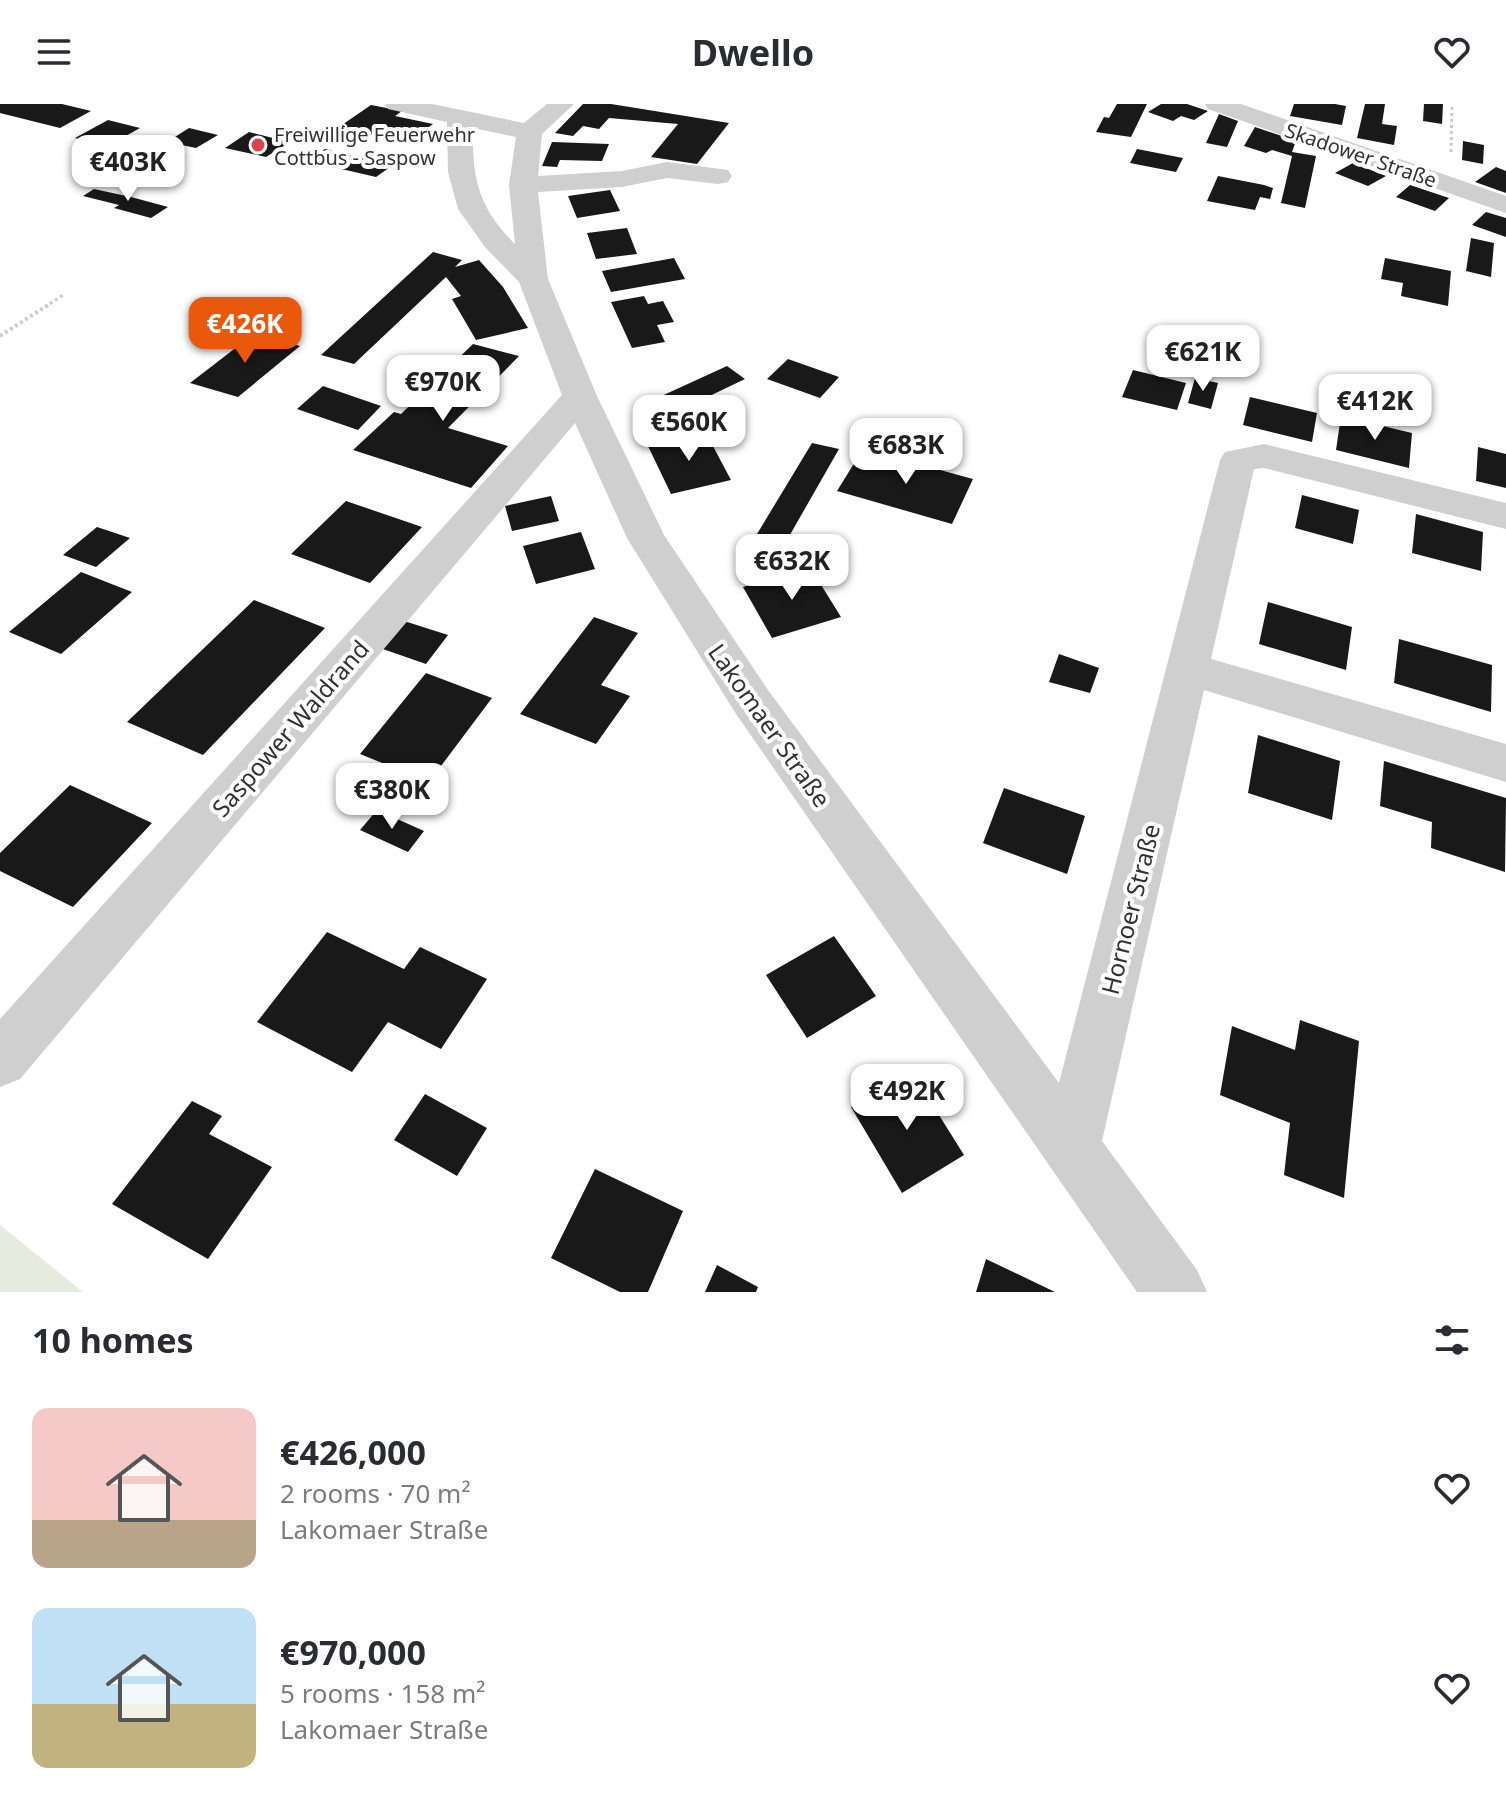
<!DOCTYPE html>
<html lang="en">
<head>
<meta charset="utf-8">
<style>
  :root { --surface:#fff; --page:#f2f2f3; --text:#2b2b33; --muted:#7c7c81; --accent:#ea580c }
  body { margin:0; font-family:"Noto Sans",sans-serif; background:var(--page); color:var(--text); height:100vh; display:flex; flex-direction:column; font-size:30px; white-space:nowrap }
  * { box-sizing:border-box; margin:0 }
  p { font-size:26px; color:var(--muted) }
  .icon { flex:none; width:44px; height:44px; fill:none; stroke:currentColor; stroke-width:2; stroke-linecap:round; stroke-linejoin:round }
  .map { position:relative; height:1188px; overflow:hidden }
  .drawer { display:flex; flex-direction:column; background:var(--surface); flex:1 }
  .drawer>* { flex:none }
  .price { position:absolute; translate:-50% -68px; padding:0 18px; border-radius:16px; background:#fff; color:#222; font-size:26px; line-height:52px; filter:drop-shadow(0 2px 4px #0008) }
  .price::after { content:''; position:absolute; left:50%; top:48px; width:24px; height:18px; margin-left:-12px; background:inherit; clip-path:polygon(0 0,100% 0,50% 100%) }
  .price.active { background:var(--accent); color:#fff }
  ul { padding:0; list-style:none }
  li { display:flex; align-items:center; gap:24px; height:200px; padding:0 32px }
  li span { display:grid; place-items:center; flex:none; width:224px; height:160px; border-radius:16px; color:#555 }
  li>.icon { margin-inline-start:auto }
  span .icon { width:96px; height:96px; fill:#fffc; stroke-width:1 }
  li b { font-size:34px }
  h2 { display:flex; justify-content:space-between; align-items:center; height:96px; padding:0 32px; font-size:34px }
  header { display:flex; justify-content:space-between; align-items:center; height:104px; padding:0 32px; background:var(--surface); font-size:36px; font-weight:700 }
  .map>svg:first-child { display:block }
  .green { fill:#e5ebdf }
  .building { fill:#191919 }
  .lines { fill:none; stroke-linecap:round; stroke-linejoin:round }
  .path-far1 { stroke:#ccc; stroke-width:3; stroke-dasharray:3 3; stroke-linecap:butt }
  .path { stroke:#ccc; stroke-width:4; stroke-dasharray:3 3; stroke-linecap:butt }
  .minor { fill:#cfcfcf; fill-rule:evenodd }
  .poi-dot { fill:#db434d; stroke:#fff; stroke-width:3 }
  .labels { text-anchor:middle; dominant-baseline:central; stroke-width:8; stroke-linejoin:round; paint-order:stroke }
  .far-poi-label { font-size:20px; fill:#323232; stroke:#fff; text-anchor:start }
  .far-street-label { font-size:20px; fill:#323232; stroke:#fff }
  .street-label { font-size:24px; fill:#323232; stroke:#fff }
</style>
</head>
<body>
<header><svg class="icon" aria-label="menu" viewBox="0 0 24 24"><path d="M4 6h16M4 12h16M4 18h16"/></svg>Dwello<svg class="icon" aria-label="heart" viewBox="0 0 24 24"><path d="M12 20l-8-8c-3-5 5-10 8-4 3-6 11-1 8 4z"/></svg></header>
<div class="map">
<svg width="1506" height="1188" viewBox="0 0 1506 1188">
  <rect width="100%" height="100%" fill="#fff"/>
  <path class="green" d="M0,1121L83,1188H0Z"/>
  <path class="building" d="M0,0H62L91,7L60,24L0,9Z
    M583,0H611L729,19L697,60L651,53L678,20L609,14L599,25L583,22L573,32L555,29Z
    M1117,0H1147L1131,33L1096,28L1104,13L1109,14Z
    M1161,0H1187L1208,7L1194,16L1181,12L1173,17L1148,8Z
    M1294,0H1335L1346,2L1342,21L1290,12Z
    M1365,0H1385L1382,20L1397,22L1394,41L1357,34Z
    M1424,0H1443L1442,20L1423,17Z
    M371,1L402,7L395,12L433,20L409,37L336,25Z
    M1219,10L1238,17L1227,43L1206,39Z
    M108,16L140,24L108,42L75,34Z
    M1255,23L1296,37L1292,48L1316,52L1305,104L1281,99L1292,52L1272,46L1266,49L1244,42Z
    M189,24L218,31L196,44L167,38Z
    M249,28L269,33L290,38L266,53L225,44Z
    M1463,37L1484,41L1483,60L1462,56Z
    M552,38L609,40L602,57L560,56L557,63L542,62Z
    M325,45L393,61L376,73L307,57Z
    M1137,45L1183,54L1176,68L1130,59Z
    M1353,59L1386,72L1368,82L1335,69Z
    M1496,63L1506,67V89L1475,78Z
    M1218,72L1264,81L1273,84L1270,95L1260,93L1255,106L1207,97Z
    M1410,81L1449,94L1435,107L1396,93Z
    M94,85L131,93L168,103L151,114L114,104L119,101L83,92Z
    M610,86L620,107L577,114L568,92Z
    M1486,108L1506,114V133L1472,121Z
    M627,124L637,150L596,155L587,129Z
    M1471,134L1494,139L1491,173L1466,167Z
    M433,148L462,156L455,163L479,156L503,183L528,224L476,236L452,195L461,192L446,173L354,260L321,251Z
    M674,154L685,175L611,188L602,167Z
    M1385,154L1451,167L1448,202L1401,192L1403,179L1381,175Z
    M644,192L648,200L663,197L674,218L657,221L665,238L632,244L611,198Z
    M255,229L300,242L238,293L190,279Z
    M473,240L519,252L448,324L508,342L471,384L353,346L394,308L401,310Z
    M788,255L839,273L820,294L767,275Z
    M727,262L745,275L672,310L655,295Z
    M1133,266L1186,279L1177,306L1122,293Z
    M1195,274L1218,279L1211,305L1188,299Z
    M323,282L381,302L358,326L297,305Z
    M1250,293L1317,309L1312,338L1243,321Z
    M1341,312L1412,329L1409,364L1336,346Z
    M706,329L731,376L671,390L648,342Z
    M812,339L839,345L783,443L754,435Z
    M1478,343L1506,350V384L1476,377Z
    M863,345L973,375L952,420L837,387Z
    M1302,391L1359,406L1353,440L1295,424Z
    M551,392L559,417L512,427L505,402Z
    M346,397L422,423L370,479L291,450Z
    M1416,410L1483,428L1481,467L1412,449Z
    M97,423L130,434L96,463L63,451Z
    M581,428L595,465L536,480L523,442Z
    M810,463L841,513L772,534L743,483Z
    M81,468L132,488L61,550L9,528Z
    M254,496L325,524L203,651L127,618Z
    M1268,498L1352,523L1346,566L1259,540Z
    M594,513L638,529L601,581L630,592L596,640L520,610Z
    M401,516L448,531L426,560L377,543Z
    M1399,535L1492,561L1491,608L1394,579Z
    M1059,550L1099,564L1090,589L1049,578Z
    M426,569L492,594L429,678L360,650Z
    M1258,631L1340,657L1332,716L1248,689Z
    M1384,657L1506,694L1505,768L1431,744L1432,718L1380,702Z
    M70,681L152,719L73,803L0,767V749Z
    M1004,684L1085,712L1067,770L983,739Z
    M377,706L424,727L408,748L360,726Z
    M327,828L404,865L420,843L487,875L441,945L388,918L352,968L257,918Z
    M834,832L876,892L807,934L766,871Z
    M1300,916L1359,937L1344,1094L1284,1071L1290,1019L1220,991L1232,922L1295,946Z
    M912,968L964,1051L902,1089L851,1003Z
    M425,990L487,1024L457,1072L394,1036Z
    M192,997L222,1012L209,1030L272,1063L208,1155L112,1100Z
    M595,1065L683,1107L648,1188H620L551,1154Z
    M986,1155L1055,1188H976Z
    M717,1161L758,1183L756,1188H705Z"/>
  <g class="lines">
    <path class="path-far1" d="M1451,48L1452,0
      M45,203L63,191"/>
    <path class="path" d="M0,232L48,201"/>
    <path class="minor" d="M385,0H432L524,19L547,0H574L542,30L538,72L622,67L667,58L728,66L732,72L728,78L718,80L667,74L622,83L538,88L548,175L597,292L664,431L768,586L1059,979L1220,356L1225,348L1264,340L1506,399V425L1264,364L1254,365L1211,555L1506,640V678L1204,586L1102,1037L1197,1166L1207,1188H1137L736,610L627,434L575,319L20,975L0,983V915L562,291L519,178L485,143L458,105L448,68L447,18L388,5ZM473,24L516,33L509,81L515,140C478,103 472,74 473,24Z
      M1205,0H1241L1506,92V109L1208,5Z"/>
  </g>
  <circle class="poi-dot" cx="258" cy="41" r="8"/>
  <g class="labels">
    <g class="far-poi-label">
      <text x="274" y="30">Freiwillige Feuerwehr<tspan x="274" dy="23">Cottbus - Saspow</tspan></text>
    </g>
    <g class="far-street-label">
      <text transform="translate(1361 51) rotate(19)">Skadower Straße</text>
    </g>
    <g class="street-label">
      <text transform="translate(770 621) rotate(55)">Lakomaer Straße</text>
      <text transform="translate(290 624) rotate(-49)">Saspower Waldrand</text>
      <text transform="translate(1130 805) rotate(-76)">Hornoer Straße</text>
    </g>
  </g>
</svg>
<b class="price" style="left:128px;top:99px">€403K</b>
<b class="price active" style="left:245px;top:261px">€426K</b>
<b class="price" style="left:1203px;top:289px">€621K</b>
<b class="price" style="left:443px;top:319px">€970K</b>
<b class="price" style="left:1375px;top:338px">€412K</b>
<b class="price" style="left:689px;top:359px">€560K</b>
<b class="price" style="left:906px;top:382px">€683K</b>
<b class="price" style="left:792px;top:498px">€632K</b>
<b class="price" style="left:392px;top:727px">€380K</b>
<b class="price" style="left:907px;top:1028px">€492K</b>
</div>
<section class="drawer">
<h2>10 homes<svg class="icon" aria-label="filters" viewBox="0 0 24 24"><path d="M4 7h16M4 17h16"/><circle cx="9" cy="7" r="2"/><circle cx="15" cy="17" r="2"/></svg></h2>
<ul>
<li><span style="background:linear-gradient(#f6c9c9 70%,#b9a48a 0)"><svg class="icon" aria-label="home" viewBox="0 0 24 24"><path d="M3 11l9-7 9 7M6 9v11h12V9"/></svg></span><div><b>€426,000</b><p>2 rooms · 70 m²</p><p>Lakomaer Straße</p></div><svg class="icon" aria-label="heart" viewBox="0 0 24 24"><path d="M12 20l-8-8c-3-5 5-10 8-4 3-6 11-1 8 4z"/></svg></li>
<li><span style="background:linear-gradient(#bfe0f5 60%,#c2b280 0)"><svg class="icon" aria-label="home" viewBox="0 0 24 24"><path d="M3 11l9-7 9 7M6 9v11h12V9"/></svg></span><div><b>€970,000</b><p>5 rooms · 158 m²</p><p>Lakomaer Straße</p></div><svg class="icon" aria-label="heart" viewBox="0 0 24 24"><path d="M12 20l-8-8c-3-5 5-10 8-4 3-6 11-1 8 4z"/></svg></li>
</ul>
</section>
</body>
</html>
